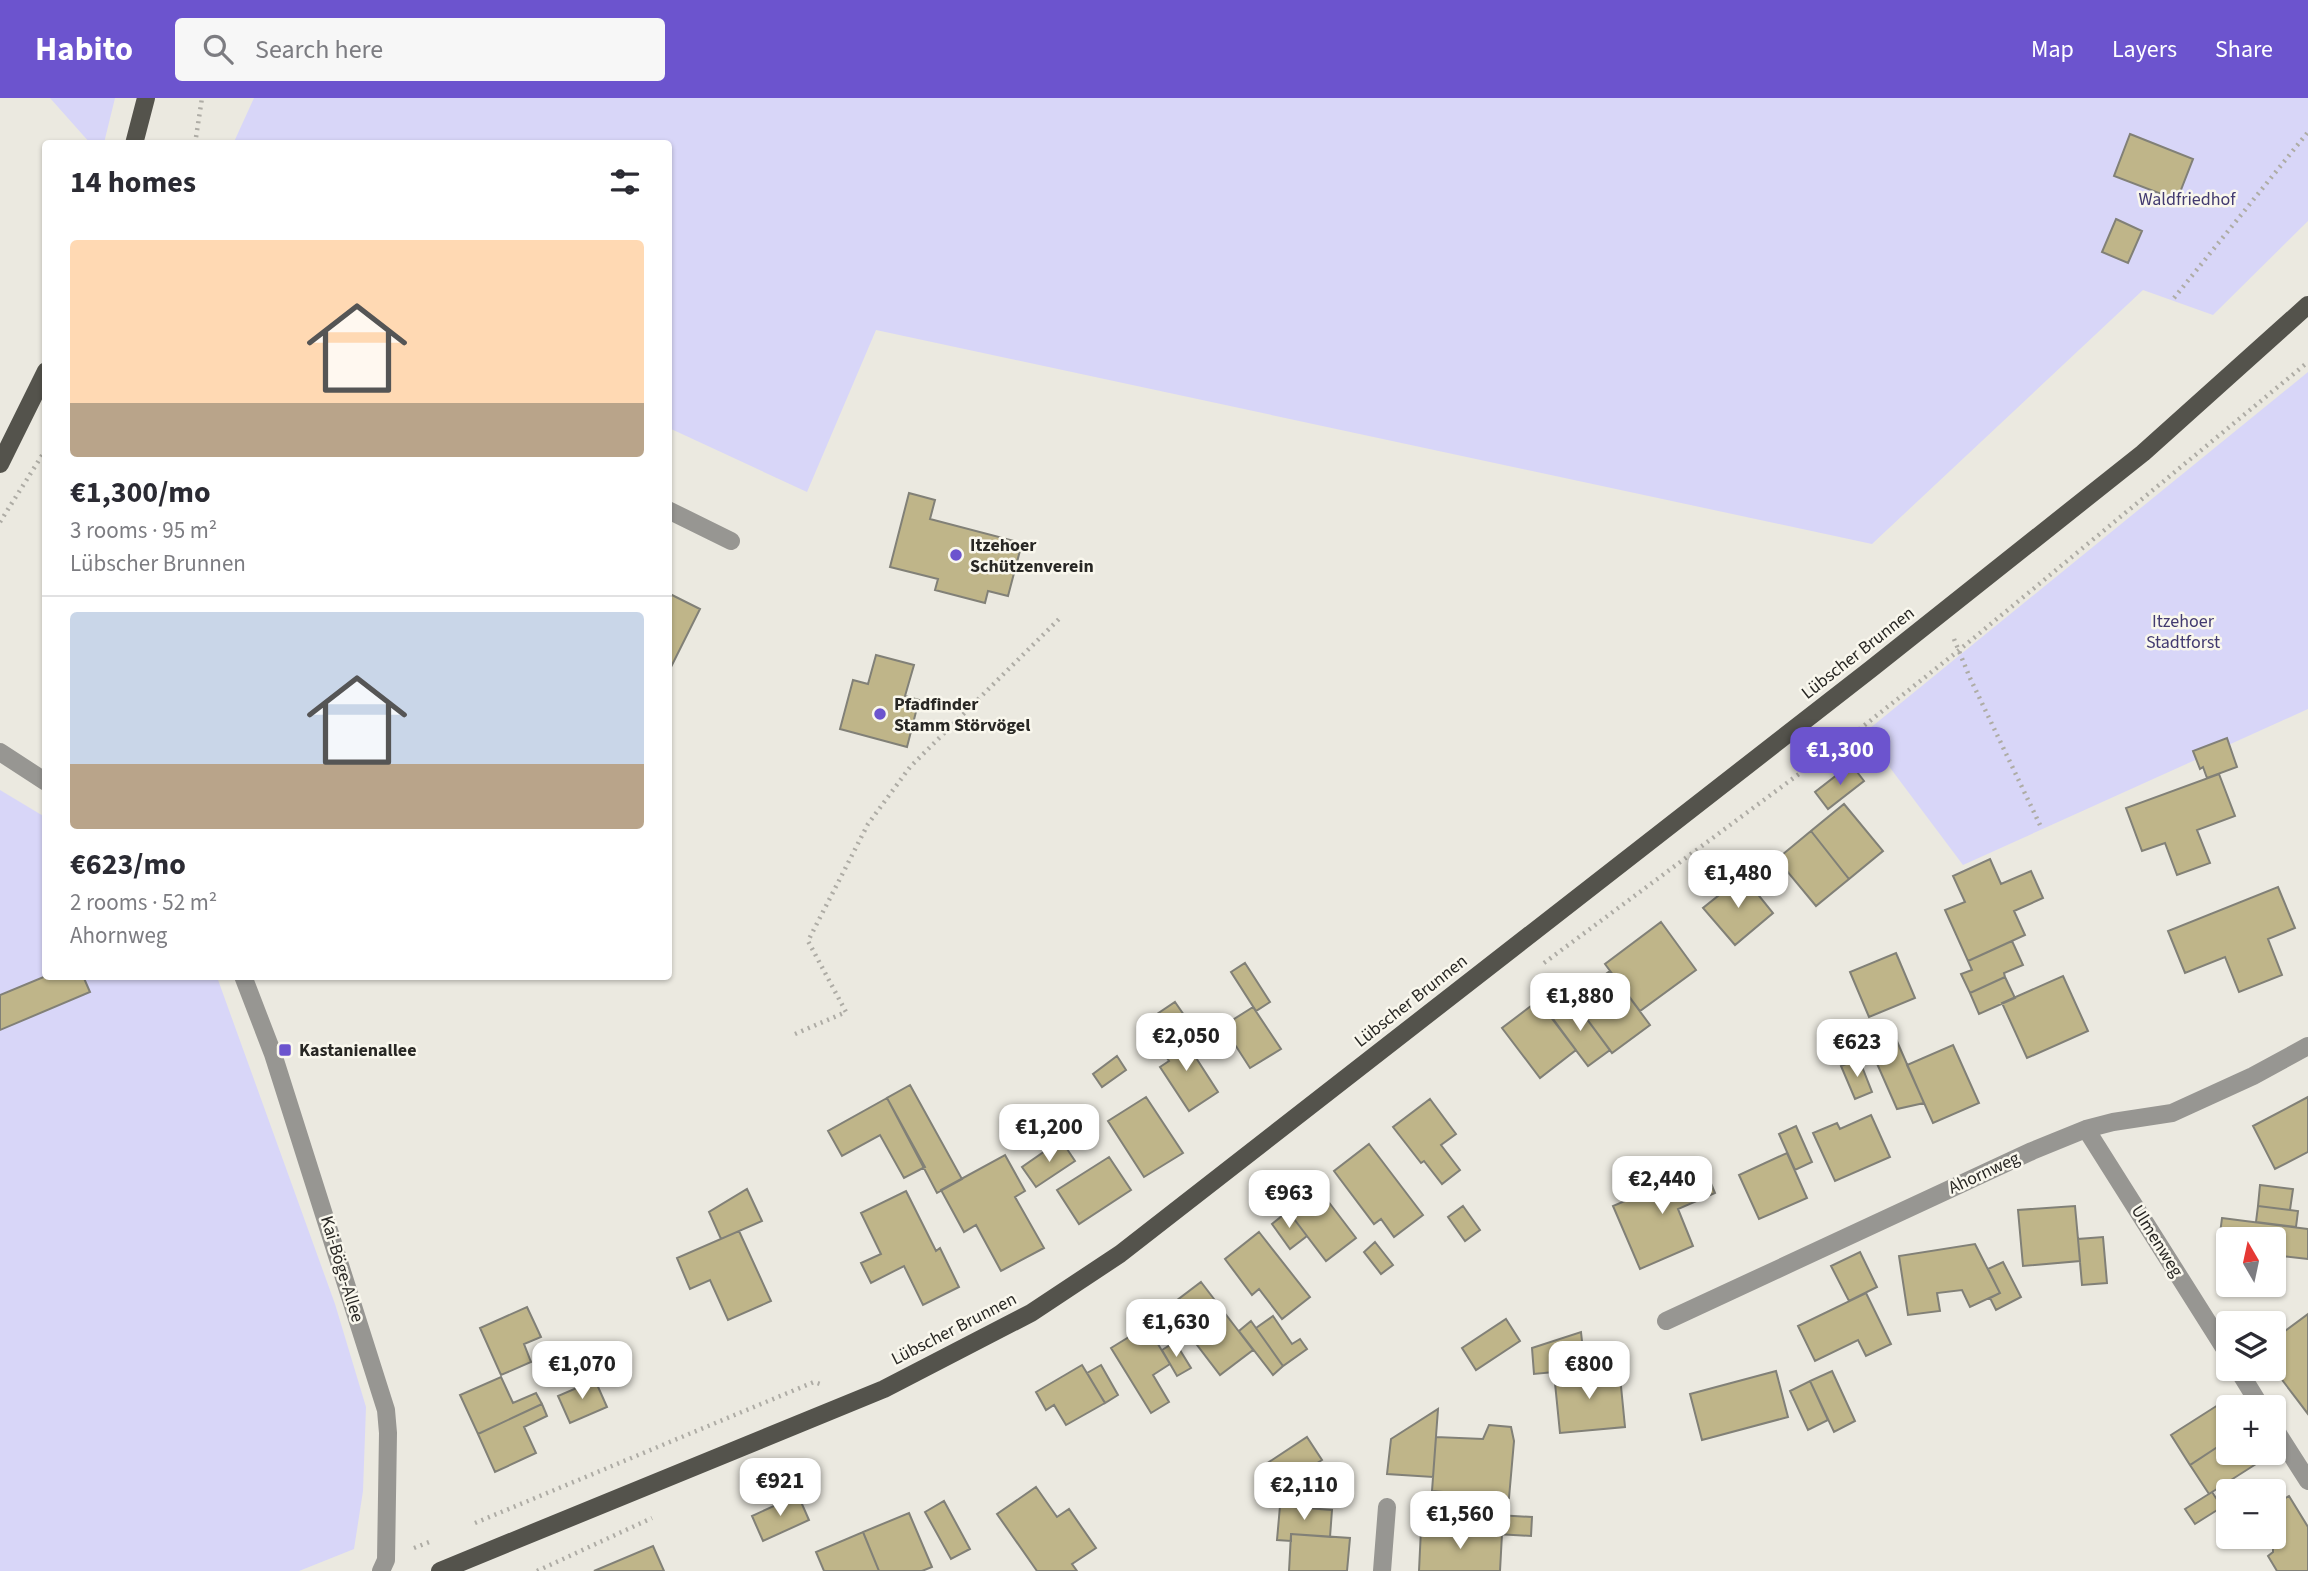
<!DOCTYPE html>
<html lang="en">
<head>
<meta charset="utf-8">
<style>
  :root { --surface:#fff; --page:#f7f7f7; --text:#2b2b33; --muted:#7c7c81; --line:#e1e1e2; --accent:#6c54ce }
  body { margin:0; font-family:"Source Sans 3",sans-serif; background:var(--page); color:var(--text); height:100vh; display:flex; flex-direction:column; font-size:26px; white-space:nowrap }
  * { box-sizing:border-box; margin:0 }
  p { font-size:23px; color:var(--muted) }
  .icon { flex:none; width:38px; height:38px; fill:none; stroke:currentColor; stroke-width:2; stroke-linecap:round; stroke-linejoin:round }
  .map { position:relative; flex:1; overflow:hidden }
  .drawer { position:absolute; left:42px; top:42px; width:630px; height:840px; display:flex; flex-direction:column; background:var(--surface); border-radius:7px; box-shadow:0 2px 5px #0004 }
  .drawer>* { flex:none }
  .needle { width:46px; rotate:351deg }
  .tools { position:absolute; left:2216px; top:1129px; display:grid; gap:14px }
  .tools a { display:grid; place-items:center; width:70px; height:70px; border-radius:7px; background:var(--surface); box-shadow:0 2px 5px #0004; font-size:35px }
  .price { position:absolute; translate:-50% -60px; padding:0 16px; border-radius:14px; background:#fff; color:#222; font-size:23px; line-height:46px; filter:drop-shadow(0 2px 4px #0008) }
  .price::after { content:''; position:absolute; left:50%; top:42px; width:21px; height:16px; margin-left:-10px; background:inherit; clip-path:polygon(0 0,100% 0,50% 100%) }
  .price.on { background:var(--accent); color:#fff }
  ul { padding:0; list-style:none }
  li { display:grid; align-content:center; gap:14px; height:371px; padding:0 28px }
  li+li { border-top:2px solid var(--line) }
  li span { display:grid; place-items:center; height:217px; border-radius:7px; color:#555 }
  li>.icon { margin-inline-start:auto }
  span .icon { width:126px; height:126px; fill:#fffc; stroke-width:1 }
  li b { font-size:30px }
  h2 { display:flex; justify-content:space-between; align-items:center; height:84px; padding:0 28px; font-size:30px }
  header { display:flex; align-items:center; gap:42px; box-sizing:border-box; height:98px; padding:0 35px; background:var(--accent); color:#fff }
  header strong { font-size:33px }
  nav { display:flex; gap:38px; margin-inline-start:auto; font-size:24px }
  .search { width:490px; height:63px; background:var(--page); display:flex; align-items:center; gap:18px; box-sizing:border-box; padding:0 24px; border-radius:7px; color:var(--muted); font-size:26px }
  .map>svg:first-child { display:block }
  .green { fill:#d8d6f8 }
  .building { fill:#bfb589; stroke:#818077; stroke-width:2 }
  .lines { fill:none; stroke-linecap:round; stroke-linejoin:round }
  .path { stroke:#aeaca5; stroke-width:4.5; stroke-dasharray:2 5; stroke-linecap:butt }
  .lane { stroke:#979692; stroke-width:18 }
  .street { stroke:#979692; stroke-width:18 }
  .primary { stroke:#54534c; stroke-width:18 }
  .poi-dot { fill:#6c54ce; stroke:#f9f7ed; stroke-width:2.5 }
  .labels { text-anchor:middle; dominant-baseline:central; stroke-width:5; stroke-linejoin:round; paint-order:stroke }
  .park-label { font-size:18px; fill:#423a70; stroke:#f9f7ed }
  .poi-label { font-size:18px; font-weight:bold; fill:#282724; stroke:#f9f7ed; text-anchor:start }
  .street-label { font-size:18px; fill:#282724; stroke:#f9f7ed }
</style>
</head>
<body>
<header>
<strong>Habito</strong>
<div class="search"><svg class="icon" aria-label="search" viewBox="0 0 24 24"><circle cx="10" cy="10" r="6"/><path d="M15 15l6 6"/></svg>Search here</div>
<nav><a>Map</a><a>Layers</a><a>Share</a></nav>
</header>
<div class="map">
<svg width="2308" height="1473" viewBox="0 0 2308 1473">
  <rect width="100%" height="100%" fill="#ebe9e0"/>
  <path class="green" d="M50,0H115L104,45H90Z
    M254,0H2308V123L2213,217L2143,192L1872,446L876,232L807,394L669,330L668,46H233Z
    M2308,274V611L1963,767L1864,635Z
    M0,692L45,719L46,878L217,879L335,1206L366,1309L363,1393L354,1451L299,1473H0Z"/>
  <path class="building" d="M2130,36L2193,61L2177,102L2114,78Z
    M2116,121L2142,133L2128,165L2102,154Z
    M909,395L935,402L930,421L1022,445L1008,498L988,493L985,505L935,492L938,481L890,469Z
    M668,495L700,511L668,575Z
    M876,557L914,567L905,598L919,602L907,649L840,631L853,582L868,586Z
    M2227,640L2237,669L2207,680L2203,669L2200,671L2193,653Z
    M1851,666L1864,683L1828,711L1815,694Z
    M2219,676L2235,718L2197,732L2210,765L2177,777L2165,745L2142,753L2126,710Z
    M1844,706L1883,753L1849,781L1811,733Z
    M1811,733L1849,781L1816,808L1777,761Z
    M1990,761L2001,786L2031,773L2043,800L2014,813L2025,837L1968,863L1945,812L1965,804L1953,778Z
    M1743,778L1773,815L1735,847L1703,810Z
    M2278,789L2295,830L2268,841L2282,877L2239,894L2225,859L2185,875L2168,833Z
    M1661,824L1696,872L1640,913L1605,866Z
    M2012,843L2023,867L2004,875L2005,879L1970,895L1961,876L1972,872L1968,863Z
    M1896,855L1915,900L1869,919L1850,874Z
    M1245,865L1270,904L1256,913L1231,874Z
    M1610,873L1650,927L1612,955L1572,901Z
    M46,878H83L90,894L0,932V897Z
    M2063,878L2088,933L2027,960L2002,905Z
    M2005,879L2015,900L1979,916L1970,895Z
    M1572,901L1610,952L1588,968L1550,918Z
    M1539,902L1576,952L1540,980L1502,930Z
    M1175,904L1193,930L1182,938L1180,935L1172,939L1157,916Z
    M1253,909L1281,951L1250,970L1223,928Z
    M1180,935L1218,994L1189,1013L1160,969L1169,963L1159,948Z
    M1896,941L1924,1005L1897,1011L1871,952Z
    M1953,947L1979,1005L1933,1025L1907,967Z
    M1117,958L1126,972L1102,989L1093,976Z
    M1859,961L1872,994L1855,1001L1841,968Z
    M910,987L962,1081L937,1095L887,1000Z
    M1146,999L1183,1055L1144,1079L1108,1023Z
    M2308,999V1054L2275,1071L2253,1028Z
    M887,1000L925,1069L904,1080L880,1037L842,1058L828,1033Z
    M1430,1001L1456,1036L1441,1047L1460,1072L1442,1086L1424,1063L1421,1065L1393,1029Z
    M1871,1017L1890,1059L1835,1083L1813,1035L1837,1025L1840,1031Z
    M1796,1028L1812,1064L1795,1072L1779,1036Z
    M1061,1042L1075,1063L1036,1089L1022,1069Z
    M1369,1046L1423,1117L1394,1139L1381,1121L1374,1126L1334,1073Z
    M1787,1055L1807,1100L1759,1121L1739,1077Z
    M1005,1057L1025,1093L1015,1099L1044,1150L1001,1173L976,1127L964,1134L941,1092Z
    M1109,1059L1131,1092L1079,1126L1057,1092Z
    M1702,1064L1715,1095L1678,1111L1693,1148L1640,1171L1613,1108L1686,1077L1684,1071Z
    M2260,1087L2293,1091L2290,1112L2258,1108Z
    M1318,1090L1356,1140L1326,1163L1288,1113Z
    M747,1091L762,1123L721,1141L709,1114Z
    M906,1093L936,1153L940,1150L959,1189L923,1207L904,1168L871,1185L861,1165L881,1156L861,1115Z
    M1463,1108L1480,1132L1465,1143L1448,1119Z
    M2075,1108L2080,1163L2023,1168L2018,1112Z
    M2258,1108L2298,1113L2296,1129L2256,1124Z
    M1288,1113L1307,1138L1290,1151L1272,1126Z
    M2222,1120L2308,1131V1161L2273,1157V1141H2228V1152L2218,1151Z
    M739,1133L771,1203L728,1222L710,1182L690,1191L677,1160Z
    M1259,1134L1310,1199L1282,1221L1259,1191L1252,1197L1225,1161Z
    M2103,1139L2107,1185L2082,1187L2078,1141Z
    M1375,1144L1393,1167L1381,1176L1364,1154Z
    M1975,1146L2000,1195L1970,1209L1962,1192L1937,1195L1940,1213L1908,1217L1899,1158Z
    M1860,1154L1877,1189L1849,1203L1831,1168Z
    M2003,1164L2021,1199L1996,1212L1990,1200L2000,1195L1988,1171Z
    M1201,1184L1253,1252L1220,1277L1168,1209Z
    M1866,1195L1891,1246L1866,1258L1858,1242L1815,1263L1798,1228Z
    M527,1209L541,1239L524,1246L531,1264L501,1277L480,1230Z
    M2308,1216V1316L2273,1270V1242Z
    M1273,1218L1292,1246L1300,1241L1307,1251L1283,1268L1256,1230Z
    M1506,1221L1520,1243L1476,1272L1462,1250Z
    M1251,1223L1283,1268L1273,1277L1239,1233Z
    M1147,1228L1170,1266L1153,1277L1169,1304L1151,1315L1111,1250Z
    M1581,1234L1585,1271L1534,1276L1532,1250Z
    M1175,1244L1191,1270L1177,1278L1162,1252Z
    M1082,1267L1105,1305L1066,1327L1054,1307L1046,1312L1036,1294Z
    M1101,1267L1118,1297L1105,1305L1087,1275Z
    M1603,1269L1604,1280L1620,1278L1625,1329L1560,1335L1554,1275Z
    M1776,1273L1788,1319L1702,1342L1690,1296Z
    M1832,1273L1855,1323L1834,1334L1810,1283Z
    M501,1279L513,1305L536,1295L542,1306L478,1336L460,1297Z
    M595,1282L607,1309L570,1325L558,1298Z
    M1810,1283L1828,1322L1808,1332L1790,1293Z
    M2229,1300L2235,1309H2228V1342L2190,1367L2171,1337Z
    M542,1306L547,1318L524,1329L536,1355L495,1374L478,1336Z
    M1438,1311L1433,1379L1387,1376L1391,1341Z
    M1489,1327L1511,1329L1514,1343L1509,1400L1432,1393L1436,1339L1483,1341Z
    M1307,1339L1322,1362L1280,1388L1266,1366Z
    M2228,1342V1354H2264L2267,1359L2209,1396L2190,1367Z
    M1036,1389L1057,1419L1069,1411L1096,1450L1072,1466L1077,1473H1037L997,1416Z
    M2212,1394L2222,1409L2195,1426L2185,1411Z
    M798,1397L809,1422L763,1443L752,1418Z
    M2289,1398L2308,1429V1473H2277L2268,1458L2273,1454V1407Z
    M944,1403L970,1451L951,1461L925,1414Z
    M1280,1408L1332,1412L1330,1439L1291,1436V1443L1277,1442Z
    M909,1415L932,1469L922,1473H879L863,1434Z
    M1481,1416L1532,1419L1531,1438L1480,1435Z
    M1421,1431L1502,1436L1500,1473H1419Z
    M863,1434L879,1473H824L816,1454Z
    M1291,1436L1350,1440L1347,1473H1289Z
    M653,1448L664,1473H594Z"/>
  <g class="lines">
    <path class="path" d="M195,46L202,0
      M2174,200L2308,34
      M0,424L46,351
      M1954,541L1970,580L2040,727
      M1544,865L1861,630L1958,553L2308,264
      M795,936L846,914L808,843L868,726L910,669L1059,521
      M475,1425L814,1284L820,1286
      M414,1450L432,1443
      M537,1473L652,1420"/>
    <path class="lane" d="M668,412L731,443
      M1382,1473L1387,1409"/>
    <path class="street" d="M0,654L46,684
      M243,878L273,956L386,1312L388,1335L386,1462L381,1473
      M2086,1031L2228,1256
      M1666,1223L2032,1053L2086,1031L2113,1024L2172,1015L2253,978L2308,948
      M2237,1270L2261,1309
      M2273,1328L2308,1383"/>
    <path class="primary" d="M134,46L146,0
      M0,366L46,273
      M440,1473L884,1291L1031,1215L1120,1156L1871,571L2143,355L2308,207"/>
  </g>
  <g class="poi-dot">
    <circle cx="956" cy="457" r="7"/>
    <circle cx="880" cy="616" r="7"/>
    <rect x="278" y="945" width="14" height="14" rx="3.5"/>
  </g>
  <g class="labels">
    <g class="park-label">
      <text x="2187" y="101">Waldfriedhof</text>
      <text x="2183" y="523">Itzehoer<tspan x="2183" dy="21">Stadtforst</tspan></text>
    </g>
    <g class="poi-label">
      <text x="970" y="447">Itzehoer<tspan x="970" dy="21">Schützenverein</tspan></text>
      <text x="894" y="606">Pfadfinder<tspan x="894" dy="21">Stamm Störvögel</tspan></text>
      <text x="299" y="952">Kastanienallee</text>
    </g>
    <g class="street-label">
      <text transform="translate(1858 555) rotate(-38)">Lübscher Brunnen</text>
      <text transform="translate(1411 903) rotate(-38)">Lübscher Brunnen</text>
      <text transform="translate(1984 1075) rotate(-25)">Ahornweg</text>
      <text transform="translate(2157 1143) rotate(58)">Ulmenweg</text>
      <text transform="translate(342 1171) rotate(73)">Kai-Böge-Allee</text>
      <text transform="translate(954 1231) rotate(-27)">Lübscher Brunnen</text>
    </g>
  </g>
</svg>
<div class="tools">
<a><svg class="needle" viewBox="-14 -14 28 28"><path d="M0-13l5 13h-10z" fill="#e53935"/><path d="M0 13l5-13h-10z" fill="#7c7c81"/></svg></a>
<a><svg class="icon" aria-label="layers" viewBox="0 0 24 24"><path d="M12 4l9 5-9 5-9-5zM3 14l9 5 9-5"/></svg></a>
<a>+</a>
<a>−</a>
</div>
<b class="price on" style="left:1840px;top:689px">€1,300</b>
<b class="price" style="left:1738px;top:812px">€1,480</b>
<b class="price" style="left:1580px;top:935px">€1,880</b>
<b class="price" style="left:1186px;top:975px">€2,050</b>
<b class="price" style="left:1857px;top:981px">€623</b>
<b class="price" style="left:1049px;top:1066px">€1,200</b>
<b class="price" style="left:1662px;top:1118px">€2,440</b>
<b class="price" style="left:1289px;top:1132px">€963</b>
<b class="price" style="left:1176px;top:1261px">€1,630</b>
<b class="price" style="left:582px;top:1303px">€1,070</b>
<b class="price" style="left:1589px;top:1303px">€800</b>
<b class="price" style="left:780px;top:1420px">€921</b>
<b class="price" style="left:1304px;top:1424px">€2,110</b>
<b class="price" style="left:1460px;top:1453px">€1,560</b>
<section class="drawer">
<h2>14 homes<svg class="icon" aria-label="filters" viewBox="0 0 24 24"><path d="M4 7h16M4 17h16"/><circle cx="9" cy="7" r="2"/><circle cx="15" cy="17" r="2"/></svg></h2>
<ul>
<li><span style="background:linear-gradient(#ffd9b3 75%,#b9a48a 0)"><svg class="icon" aria-label="home" viewBox="0 0 24 24"><path d="M3 11l9-7 9 7M6 9v11h12V9"/></svg></span><div><b>€1,300/mo</b><p>3 rooms · 95 m²</p><p>Lübscher Brunnen</p></div></li>
<li><span style="background:linear-gradient(#c9d6e8 70%,#b9a48a 0)"><svg class="icon" aria-label="home" viewBox="0 0 24 24"><path d="M3 11l9-7 9 7M6 9v11h12V9"/></svg></span><div><b>€623/mo</b><p>2 rooms · 52 m²</p><p>Ahornweg</p></div></li>
</ul>
</section>
</div>
</body>
</html>
